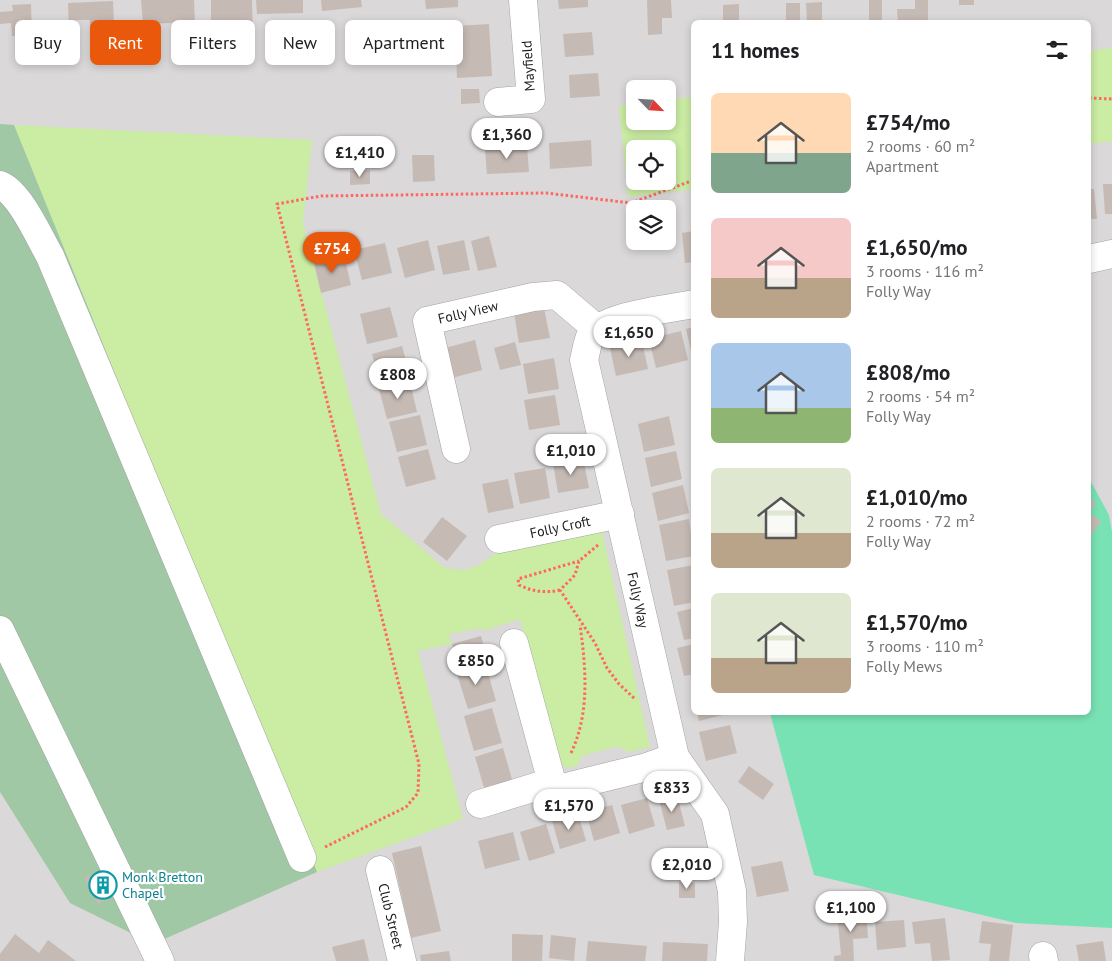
<!DOCTYPE html>
<html lang="en">
<head>
<meta charset="utf-8">
<style>
  :root { --surface:#fff; --page:#f6f6f6; --text:#202124; --muted:#757577; --accent:#ea580c }
  body { margin:0; font-family:"PT Sans",sans-serif; background:var(--page); color:var(--text); height:100vh; display:flex; flex-direction:column; font-size:19px; white-space:nowrap }
  * { box-sizing:border-box; margin:0 }
  p { font-size:16px; color:var(--muted) }
  .icon { flex:none; width:28px; height:28px; fill:none; stroke:currentColor; stroke-width:2; stroke-linecap:round; stroke-linejoin:round }
  .map { position:relative; flex:1; overflow:hidden }
  .drawer { position:absolute; left:691px; top:20px; width:400px; height:695px; display:flex; flex-direction:column; background:var(--surface); border-radius:8px; box-shadow:0 2px 8px #0003 }
  .drawer>* { flex:none }
  .hud { position:absolute; left:15px; top:20px; width:475px; height:45px; display:flex; gap:10px }
  .needle { width:32px; rotate:115deg }
  .controls { position:absolute; left:626px; top:80px; display:grid; gap:10px }
  .controls a { display:grid; place-items:center; width:50px; height:50px; border-radius:8px; background:var(--surface); box-shadow:0 2px 8px #0003; font-size:25px }
  .price { position:absolute; translate:-50% -42px; padding:0 11px; border-radius:18px; background:#fff; color:#222; font-size:16px; line-height:32px; filter:drop-shadow(0 1px 2px #0008) }
  .price::after { content:''; position:absolute; left:50%; top:30px; width:15px; height:11px; margin-left:-8px; background:inherit; clip-path:polygon(0 0,100% 0,50% 100%) }
  .price.current { background:var(--accent); color:#fff }
  ul { padding:0; list-style:none }
  li { display:flex; align-items:center; gap:15px; height:125px; padding:0 20px }
  li span { display:grid; place-items:center; flex:none; width:140px; height:100px; border-radius:8px; color:#555 }
  li>.icon { margin-inline-start:auto }
  span .icon { width:60px; height:60px; fill:#fffc; stroke-width:1 }
  li b { font-size:21px }
  h2 { display:flex; justify-content:space-between; align-items:center; height:60px; padding:0 20px; font-size:21px }
  .chip { padding:0 18px; border-radius:8px; background:var(--surface); box-shadow:0 2px 8px #0003; font-size:18px; line-height:45px }
  .chip.current { background:var(--accent); color:#fff }
  .map>svg:first-child { display:block }
  .residential { fill:#dad8d8; fill-rule:evenodd }
  .grass { fill:#caeca3; fill-rule:evenodd }
  .cemetery { fill:#a0c8a4 }
  .pitch { fill:#79e2b4 }
  .building { fill:#c6bab4 }
  .lines { fill:none; stroke-linecap:round; stroke-linejoin:round }
  .minor-casing { stroke:#a3a3a3; stroke-width:29 }
  .path { stroke:#ff6860; stroke-width:3; stroke-dasharray:2.5 2.5; stroke-linecap:butt }
  .minor { stroke:#fff; stroke-width:28 }
  .labels { text-anchor:middle; dominant-baseline:central; stroke-width:4.5; stroke-linejoin:round; paint-order:stroke }
  .street-label { font-size:14px; fill:#1c1c1c; stroke:#fff }
  .culture-label { font-size:14px; fill:#0d838f; stroke:#fff; text-anchor:start }
</style>
</head>
<body>
<div class="map">
<svg width="1112" height="961" viewBox="0 0 1112 961">
  <rect width="100%" height="100%" fill="#eee9e0"/>
  <path class="residential" d="M0,0H1112V961H0ZM694,22H1089V712H694ZM635,89H668V121H635ZM635,149H668V181H635ZM635,209H668V241H635Z"/>
  <path class="grass" d="M1112,48V141L1089,144V51Z
    M694,97V189L628,197L619,106L635,104V121H668V100ZM635,149H668V181H635Z
    M14,125L312,140L303,224L381,514L445,568L465,570L479,565L504,548L601,527L650,747L628,752L618,746L582,756L577,766L567,768L560,763L520,619L483,631L482,628L449,634L452,644L418,651L463,819L317,872Z"/>
  <path class="cemetery" d="M0,124L14,125L317,872L153,944L70,903L0,792Z"/>
  <path class="pitch" d="M1089,478L1109,515L1112,532V928L1016,923L814,875L770,713L1089,712Z"/>
  <path class="building" d="M141,0H194L195,22L143,24Z
    M211,0H252L253,39H232V22H211Z
    M256,0H303V13L257,14Z
    M321,0H361L362,7L322,11Z
    M425,0H458V7L426,9Z
    M558,0H588V7L559,9Z
    M647,0H671L672,18H662V34L648,35Z
    M869,0H882V22H869Z
    M915,0H928V22H898L897,9H915Z
    M959,0H974V5H959Z
    M113,1L114,28L90,30V20H76L77,32H69L68,3Z
    M822,2V22H807L806,3Z
    M786,3H800V22H786Z
    M31,4L32,35L12,36L11,23L0,24V12L13,11L12,5Z
    M739,4V22H723V5Z
    M489,24L492,76L457,78L455,26Z
    M592,32L594,55L565,57L563,34Z
    M598,73L600,96L570,98L569,75Z
    M461,89H479L480,103L461,104Z
    M591,140L592,166L550,169L549,143Z
    M527,146L529,172L487,174L485,149Z
    M412,155H434L435,181L413,182Z
    M370,170V184L350,185V171Z
    M1103,184H1112V214H1105Z
    M1089,189H1094L1097,219H1089Z
    M694,231V262L685,263L682,233Z
    M489,236L497,267L478,271L471,241Z
    M428,240L435,270L405,278L397,248Z
    M464,240L470,270L443,275L437,246Z
    M385,243L392,273L362,280L354,250Z
    M344,255L351,285L321,293L314,263Z
    M390,307L398,337L367,344L360,314Z
    M544,308L550,338L519,343L514,313Z
    M694,327V360H693L686,329Z
    M681,331L688,360L656,368L649,339Z
    M475,340L482,370L452,378L445,348Z
    M642,341L648,369L616,376L610,348Z
    M515,342L521,365L500,370L494,348Z
    M402,346L410,376L380,384L372,354Z
    M554,358L559,389L528,394L523,364Z
    M410,382L417,412L387,419L379,389Z
    M555,395L560,425L529,430L524,400Z
    M420,415L427,445L397,452L389,422Z
    M669,416L675,445L644,452L638,424Z
    M428,449L436,479L406,487L398,457Z
    M676,451L682,479L651,487L645,458Z
    M583,458L589,488L558,493L553,463Z
    M545,468L550,498L520,504L514,473Z
    M508,479L514,508L488,513L482,484Z
    M683,485L689,513L658,521L652,493Z
    M1089,498L1096,503L1089,513L1101,521L1089,539Z
    M442,517L467,536L447,561L423,542Z
    M689,519L694,556L666,561L659,525Z
    M694,565V602L674,606L667,570Z
    M694,608V638L684,640L677,612Z
    M481,636L486,655L457,663L452,644Z
    M694,644V674L684,676L677,648Z
    M485,663L496,701L468,709L456,671Z
    M492,708L502,743L474,751L464,716Z
    M697,712H731V713L699,721Z
    M730,725L737,753L706,761L699,732Z
    M503,748L513,783L485,791L475,757Z
    M749,766L774,784L763,800L738,782Z
    M677,795L685,826L667,830L659,800Z
    M647,798L655,826L629,834L621,805Z
    M612,805L620,833L594,841L586,812Z
    M578,813L586,841L560,849L552,820Z
    M546,824L555,853L529,861L520,832Z
    M513,832L520,860L485,869L478,841Z
    M421,846L441,931L411,938L392,853Z
    M782,861L789,891L757,897L751,867Z
    M108,866L121,893L98,904L84,878Z
    M679,882L695,883V898H679Z
    M866,910L868,938L853,939L854,961H834V956L841,955L837,913Z
    M945,918L950,960L932,961L930,943L915,944L912,922Z
    M904,920L906,947L877,950L875,922Z
    M982,921L1013,925L1009,961H989L991,944L979,943Z
    M15,934L39,953L48,940L76,961H0V954Z
    M512,934L543,935L542,961H512Z
    M551,935L576,938L574,961L549,958Z
    M364,939L369,961H336L332,947Z
    M588,941L647,946L645,961H586Z
    M1103,941L1106,961H1079L1076,945Z
    M663,942L708,944L707,961H662Z
    M449,951L451,961H421L420,955Z"/>
  <g class="lines">
    <g class="minor-casing">
      <path id="minor" d="M498,102L531,99L523,0
        M0,185C20,193 39,237 50,256L302,858
        M1089,259L1112,254
        M694,304C669,309 603,315 590,337C587,343 586,353 584,360L675,757L715,814L732,891L733,922L730,961
        M456,449L427,321L533,297L557,295L597,329
        M499,539L620,514
        M0,630L160,961
        M514,643L554,790L647,767L675,757
        M480,804L552,782
        M380,870L402,961
        M1043,956L1044,961"/>
    </g>
    <path class="path" d="M1089,98L1112,99
      M598,545L579,561L575,575L560,590L595,643L607,668L619,684L635,699
      M560,590C546,593 533,592 519,585L518,579L579,561
      M571,753C590,713 586,668 580,625
      M325,847L406,807L418,793L419,764L277,204L321,196L546,193L631,203L694,180"/>
    <use href="#minor" class="minor"/>
  </g>
  <defs>
    <g id="building-ring" transform="scale(1.4375)"><circle r="9.5" fill="#fff" stroke="#0f9aa8" stroke-width="1.5"/><path d="M-4-6H4V6H1V3H-1V6H-4ZM-2.5-4.3h1.7v1.8h-1.7ZM.8-4.3h1.7v1.8H.8ZM-2.5-1h1.7V.8h-1.7ZM.8-1h1.7V.8H.8Z" fill="#0f9aa8"/></g>
  </defs>
  <g fill-rule="evenodd">
    <use href="#building-ring" x="103" y="885"/>
  </g>
  <g class="labels">
    <g class="street-label">
      <text transform="translate(528 66) rotate(-94)">Mayfield</text>
      <text transform="translate(468 312) rotate(-13)">Folly View</text>
      <text transform="translate(560 527) rotate(-12)">Folly Croft</text>
      <text transform="translate(638 600) rotate(78)">Folly Way</text>
      <text transform="translate(391 916) rotate(76)">Club Street</text>
    </g>
    <g class="culture-label">
      <text x="122" y="877">Monk Bretton<tspan x="122" dy="16">Chapel</tspan></text>
    </g>
  </g>
</svg>
<div class="controls">
<a><svg class="needle" viewBox="-14 -14 28 28"><path d="M0-13l5 13h-10z" fill="#e53935"/><path d="M0 13l5-13h-10z" fill="#757577"/></svg></a>
<a><svg class="icon" aria-label="locate" viewBox="0 0 24 24"><circle cx="12" cy="12" r="6"/><path d="M12 2v4M12 18v4M2 12h4M18 12h4"/></svg></a>
<a><svg class="icon" aria-label="layers" viewBox="0 0 24 24"><path d="M12 4l9 5-9 5-9-5zM3 14l9 5 9-5"/></svg></a>
</div>
<b class="price" style="left:507px;top:160px">£1,360</b>
<b class="price" style="left:360px;top:178px">£1,410</b>
<b class="price current" style="left:332px;top:274px">£754</b>
<b class="price" style="left:629px;top:358px">£1,650</b>
<b class="price" style="left:398px;top:400px">£808</b>
<b class="price" style="left:571px;top:476px">£1,010</b>
<b class="price" style="left:476px;top:686px">£850</b>
<b class="price" style="left:672px;top:813px">£833</b>
<b class="price" style="left:569px;top:831px">£1,570</b>
<b class="price" style="left:687px;top:890px">£2,010</b>
<b class="price" style="left:851px;top:933px">£1,100</b>
<div class="hud">
<a class="chip">Buy</a>
<a class="chip current">Rent</a>
<a class="chip">Filters</a>
<a class="chip">New</a>
<a class="chip">Apartment</a>
</div>
<section class="drawer">
<h2>11 homes<svg class="icon" aria-label="filters" viewBox="0 0 24 24"><path d="M4 7h16M4 17h16"/><circle cx="9" cy="7" r="2"/><circle cx="15" cy="17" r="2"/></svg></h2>
<ul>
<li><span style="background:linear-gradient(#ffd9b3 60%,#7fa58c 0)"><svg class="icon" aria-label="home" viewBox="0 0 24 24"><path d="M3 11l9-7 9 7M6 9v11h12V9"/></svg></span><div><b>£754/mo</b><p>2 rooms · 60 m²</p><p>Apartment</p></div></li>
<li><span style="background:linear-gradient(#f6c9c9 60%,#b9a48a 0)"><svg class="icon" aria-label="home" viewBox="0 0 24 24"><path d="M3 11l9-7 9 7M6 9v11h12V9"/></svg></span><div><b>£1,650/mo</b><p>3 rooms · 116 m²</p><p>Folly Way</p></div></li>
<li><span style="background:linear-gradient(#a9c7e8 65%,#8fb573 0)"><svg class="icon" aria-label="home" viewBox="0 0 24 24"><path d="M3 11l9-7 9 7M6 9v11h12V9"/></svg></span><div><b>£808/mo</b><p>2 rooms · 54 m²</p><p>Folly Way</p></div></li>
<li><span style="background:linear-gradient(#dfe7d0 65%,#b9a48a 0)"><svg class="icon" aria-label="home" viewBox="0 0 24 24"><path d="M3 11l9-7 9 7M6 9v11h12V9"/></svg></span><div><b>£1,010/mo</b><p>2 rooms · 72 m²</p><p>Folly Way</p></div></li>
<li><span style="background:linear-gradient(#dfe7d0 65%,#b9a48a 0)"><svg class="icon" aria-label="home" viewBox="0 0 24 24"><path d="M3 11l9-7 9 7M6 9v11h12V9"/></svg></span><div><b>£1,570/mo</b><p>3 rooms · 110 m²</p><p>Folly Mews</p></div></li>
</ul>
</section>
</div>
</body>
</html>
